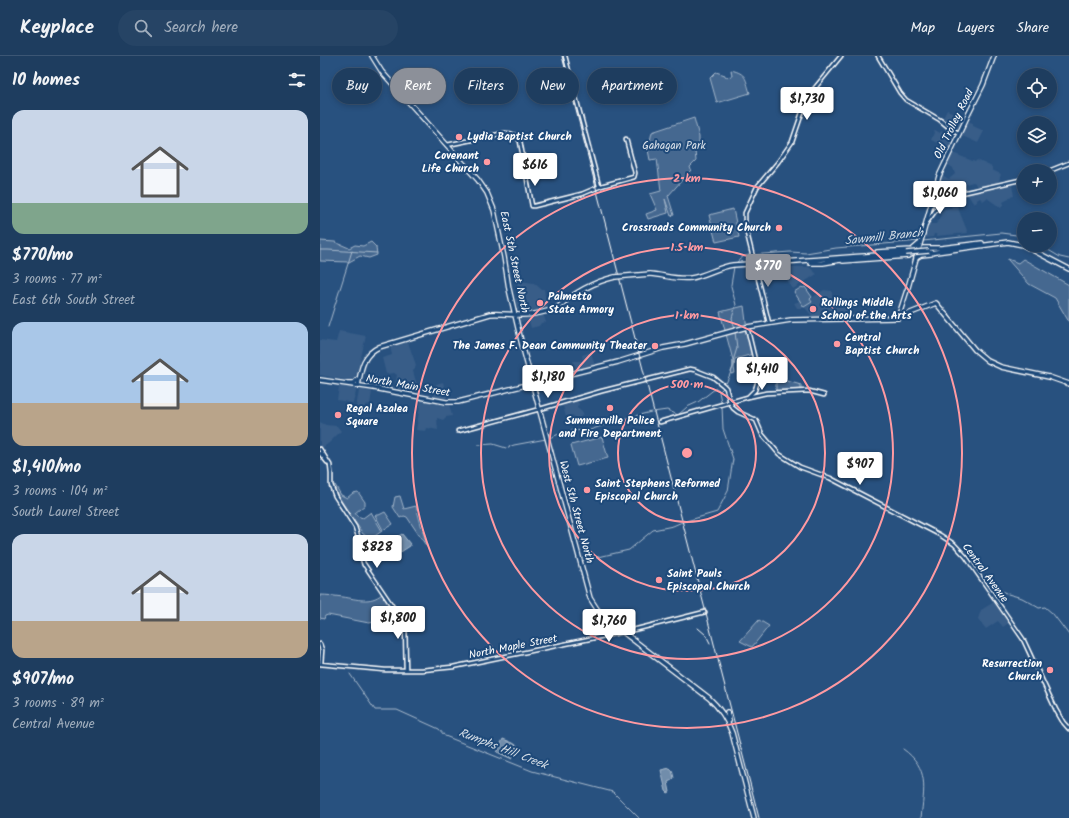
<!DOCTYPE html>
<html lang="en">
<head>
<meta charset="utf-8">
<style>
  :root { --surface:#1e3d5f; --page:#264465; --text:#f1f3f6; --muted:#a1aebd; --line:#3c5674; --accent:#8c9099 }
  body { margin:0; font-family:Kalam,sans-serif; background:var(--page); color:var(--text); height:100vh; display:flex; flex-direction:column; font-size:15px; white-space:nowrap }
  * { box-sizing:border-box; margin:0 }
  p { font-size:13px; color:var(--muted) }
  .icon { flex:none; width:22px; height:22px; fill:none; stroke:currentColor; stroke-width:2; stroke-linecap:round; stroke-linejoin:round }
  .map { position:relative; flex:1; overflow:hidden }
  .details { display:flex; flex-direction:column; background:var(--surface); width:320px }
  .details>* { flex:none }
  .guide { position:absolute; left:12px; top:12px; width:380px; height:36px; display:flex; gap:8px }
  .tools { position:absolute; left:697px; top:12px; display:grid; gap:8px }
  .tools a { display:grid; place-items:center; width:40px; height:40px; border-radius:50%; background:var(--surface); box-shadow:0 2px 6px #0003,0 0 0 1px var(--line); font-size:20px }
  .price { position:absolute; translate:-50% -34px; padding:0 9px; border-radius:4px; background:#fff; color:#222; font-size:13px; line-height:26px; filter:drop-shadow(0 1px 2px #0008) }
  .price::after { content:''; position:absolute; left:50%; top:24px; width:12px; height:9px; margin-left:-6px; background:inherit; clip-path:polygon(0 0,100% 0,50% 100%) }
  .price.active { background:var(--accent); color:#fff }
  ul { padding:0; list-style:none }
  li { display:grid; align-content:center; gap:8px; height:212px; padding:0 12px }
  li span { display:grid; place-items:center; height:124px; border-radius:12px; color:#555 }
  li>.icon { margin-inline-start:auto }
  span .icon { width:72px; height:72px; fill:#fffc; stroke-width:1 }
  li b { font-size:17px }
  h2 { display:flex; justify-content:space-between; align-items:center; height:48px; padding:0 12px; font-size:17px }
  .pill { padding:0 14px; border-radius:18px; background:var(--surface); box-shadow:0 2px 6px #0003,0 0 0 1px var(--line); font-size:14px; line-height:36px }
  .pill.active { background:var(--accent); color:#fff }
  header { display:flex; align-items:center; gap:24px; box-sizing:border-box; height:56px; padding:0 20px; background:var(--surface); border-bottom:1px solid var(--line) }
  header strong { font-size:19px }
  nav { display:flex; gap:22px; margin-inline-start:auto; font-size:14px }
  .search { width:280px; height:36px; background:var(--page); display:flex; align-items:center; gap:10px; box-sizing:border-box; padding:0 14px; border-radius:22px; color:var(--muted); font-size:15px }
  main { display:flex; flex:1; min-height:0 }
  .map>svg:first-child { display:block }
  .built { fill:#375d88 }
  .green { fill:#446890; stroke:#a2b4c8 }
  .water { fill:#718dab; stroke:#aabbcd }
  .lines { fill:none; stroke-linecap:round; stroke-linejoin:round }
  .stream { stroke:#aabbcd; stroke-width:1 }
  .secondary-casing { stroke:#fff; stroke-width:5.5 }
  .primary-casing { stroke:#fff; stroke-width:6 }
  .secondary { stroke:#1f4a7a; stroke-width:2.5 }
  .primary { stroke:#1f4a7a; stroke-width:3.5 }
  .rail { stroke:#fff; stroke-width:1 }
  .primary-bridge-casing { stroke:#fff; stroke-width:6; stroke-linecap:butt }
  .primary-bridge { stroke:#1f4a7a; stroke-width:3.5 }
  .ring { fill:none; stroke:#ff9aa2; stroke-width:2 }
  .poi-dot { fill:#ff9aa2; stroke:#1f4a7a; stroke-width:1.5 }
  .labels { text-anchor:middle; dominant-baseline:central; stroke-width:4; stroke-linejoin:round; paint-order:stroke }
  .street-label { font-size:11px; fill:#fff; stroke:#1f4a7a }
  .poi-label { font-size:11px; font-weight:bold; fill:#fff; stroke:#1f4a7a; text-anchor:start }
  .park-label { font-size:11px; fill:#dae1e9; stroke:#1f4a7a }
  .water-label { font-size:12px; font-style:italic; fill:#d4dde6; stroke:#1f4a7a }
  .centre { fill:#ff9aa2; stroke:#1f4a7a; stroke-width:2 }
  .ring-label { font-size:12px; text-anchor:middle; font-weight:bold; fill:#ff9aa2; stroke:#1f4a7a; stroke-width:4; stroke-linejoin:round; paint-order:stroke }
</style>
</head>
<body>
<header>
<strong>Keyplace</strong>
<div class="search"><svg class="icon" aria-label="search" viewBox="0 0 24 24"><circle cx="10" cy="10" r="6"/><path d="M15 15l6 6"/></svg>Search here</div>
<nav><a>Map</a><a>Layers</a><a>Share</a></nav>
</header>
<main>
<section class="details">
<h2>10 homes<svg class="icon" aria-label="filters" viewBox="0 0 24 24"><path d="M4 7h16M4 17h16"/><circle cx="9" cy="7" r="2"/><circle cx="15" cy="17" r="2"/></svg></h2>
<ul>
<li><span style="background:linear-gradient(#c9d6e8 75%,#7fa58c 0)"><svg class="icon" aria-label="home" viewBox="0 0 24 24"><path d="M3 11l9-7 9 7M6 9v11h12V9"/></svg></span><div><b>$770/mo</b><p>3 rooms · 77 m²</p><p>East 6th South Street</p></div></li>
<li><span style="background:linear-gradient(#a9c7e8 65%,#b9a48a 0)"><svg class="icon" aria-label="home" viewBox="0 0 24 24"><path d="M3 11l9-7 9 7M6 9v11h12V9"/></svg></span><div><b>$1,410/mo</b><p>3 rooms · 104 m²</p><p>South Laurel Street</p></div></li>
<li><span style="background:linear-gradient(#c9d6e8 70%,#b9a48a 0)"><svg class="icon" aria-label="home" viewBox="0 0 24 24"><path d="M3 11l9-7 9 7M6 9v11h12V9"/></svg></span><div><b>$907/mo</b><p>3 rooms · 89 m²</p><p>Central Avenue</p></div></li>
</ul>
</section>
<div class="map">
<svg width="749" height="762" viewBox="0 0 749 762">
  <rect width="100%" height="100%" fill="#28517f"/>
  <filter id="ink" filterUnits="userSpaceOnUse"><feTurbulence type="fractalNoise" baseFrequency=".025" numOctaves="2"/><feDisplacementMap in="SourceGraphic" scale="8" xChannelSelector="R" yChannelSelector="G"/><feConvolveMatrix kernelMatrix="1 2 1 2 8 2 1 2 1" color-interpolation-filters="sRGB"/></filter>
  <g filter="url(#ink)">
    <path class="built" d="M627,54L634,57L633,60L642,65L637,74L630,71L622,64Z
      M647,65L653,67V70L664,75L658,87L640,79Z
      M627,73L636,79L629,93L611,84L615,74L620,77L621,75L625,77Z
      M633,97L655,106L657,104L672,111V114L681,118L679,125L676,128L657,132L655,127L653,126L646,128L647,134L638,136H636L620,144L616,141L622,119L629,123L635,118L633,112L627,108Z
      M692,129L694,140L689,141V143L683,146L684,148L681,152L667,142L663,145L660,142L657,144V146L654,148L647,138Z
      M634,142L648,177L617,180L616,178H614L613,181L605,182L609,168H616L621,159L619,157L624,153L632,152L628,145Z
      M459,211H489L497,218L473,233L464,219H460Z
      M200,225L214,227L221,233H224L227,252L210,255L198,254L195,243L201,241L197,227Z
      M504,234L512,235V240L529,254V261H495L492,260L485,252H477L474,247L480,245L484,251L490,243Z
      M223,258L226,266L221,267L219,270L211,272L209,265L199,266V261Z
      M19,275L46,280L36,322L30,325L0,319V284L16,286Z
      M88,286L96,309L95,313L93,315L97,329L94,330V338L74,335L77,319L74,317L66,318L62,302L72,299L70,291Z
      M271,296L275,310L274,311L256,315L253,305H263L262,299Z
      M123,326L127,341L126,344L115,342L114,336L117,334L116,328Z
      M21,329L37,332L33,347L17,344L19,331Z
      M41,333L52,336L50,348L45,349L44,354L36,351L39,335Z
      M101,344L129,348L132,360L126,361L123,364L117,362L118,374L107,372L106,375L96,374Z
      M258,345L259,349L257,350V352L262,356L263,358L258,364L252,359L246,361L243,350Z
      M0,366L6,369L17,370L21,375L9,387L2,392L0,390Z
      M674,546L689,567L683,571L678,565L666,573L658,563L661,554Z"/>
    <path class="green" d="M411,14C427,18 425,22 430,37L397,47L390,22L396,16L405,19V21L412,20Z
      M374,62L379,81V89L375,95L376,105L370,111L371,114L348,140L354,159L351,160L345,143L348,157L328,163L326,158L337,154L330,138L341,135L337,103L330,104L328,94L332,76Z
      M413,153L419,181L396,186L389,159Z
      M0,185L15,186L29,192L35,189L43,190L51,186L56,191L57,199L49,202L40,200L29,206L0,205Z
      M688,203L698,207L703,203L749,229V266L735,242L709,228L688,204Z
      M482,231L483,232L485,231L492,241L490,243L492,246L484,251L474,236Z
      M424,250L427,274L433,298L415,303L414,312L415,317L411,318L413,310V304L400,256Z
      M467,325L481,329V335L456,336V326Z
      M282,381L288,402L257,410L251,389Z
      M15,429L21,439L27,442L33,437L38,436L45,446V449L35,457L37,460L43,462L51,456L62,475L49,484L45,479L43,478L18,440L13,430Z
      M80,440L84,453L96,450L107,491L87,461L84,460L80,462L73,451L75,441Z
      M65,456L73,468L63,474L55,459H59Z
      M62,538L77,561L74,564L72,560L61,565L49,567L8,559L5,560L4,563L0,562V539C7,539 15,540 23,541C37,543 50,548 62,538Z
      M439,564L449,570L432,591L420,585Z"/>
    <path class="water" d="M82,478L90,488V490L76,499L71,494L62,499H59L61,492Z
      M183,683L193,687L199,691L192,703L177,696Z
      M350,712L352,714L354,722L352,724L348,726L350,736L348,737L346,735L341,714Z"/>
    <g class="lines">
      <path class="stream" d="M603,185L681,177L704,180
        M720,189L740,201L749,203
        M0,194H8L57,197
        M416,208C419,203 424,199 430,199L470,196L486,197L516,192L600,185
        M411,229L414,211
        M411,230L416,249L412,262L415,273
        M8,271L32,195
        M333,356L347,354L358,359L367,351L378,346L396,332L399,334
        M291,366L331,356
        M249,375L270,374L290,367
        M229,382L247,375
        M158,389L173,388L186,392L194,389L226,383
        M363,466L397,456L408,435L413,403L403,373L402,350L399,336L405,330L413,311V305L417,292L415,276
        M287,499L309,494L333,474L353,470L362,466
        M261,505L286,499
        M659,517L666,527
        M669,531L672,535L679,534L686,537
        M688,538L702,542L713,548
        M714,549L719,552L725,551L732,557
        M733,558L749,579
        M30,618L55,654H77L119,673L124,679
        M125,680L212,715L293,736L319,762
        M583,693C610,712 604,733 601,762"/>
      <g class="secondary-casing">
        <path id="secondary" d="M245,0L279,130
          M558,0L580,37L586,44L620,64L631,73L639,77
          M127,89L185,77C192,77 197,79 200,85L212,150H214L262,138L281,130L314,121L315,117L306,83
          M729,115L749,107
          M607,166L618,151L633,139L704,123
          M449,267L425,169V157L437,131L458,106L472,86L485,48L490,38L521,0
          M427,271L439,321L435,334L428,341
          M340,366L428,341L446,337L489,335L504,339
          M138,375L220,353L282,335L370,313L375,314L393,321L403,329L406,332L410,346L413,352L418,356L436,364L442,378L459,398L480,411L510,422L620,479L634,488L646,501L703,583L736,654L743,666L749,673
          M0,393L10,409L11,418V429L15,440L35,471L41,490
          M0,397L7,406
          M41,489V499L44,509
          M44,508L85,569L86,614
          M0,588L2,594L1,608
          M0,608L65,614H102L133,611L313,574L385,556"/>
      </g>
      <g class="primary-casing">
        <path id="primary" d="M52,0L62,16L158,124L167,137L174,154L184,201L189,233L201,285L270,542L277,553L286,563L389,642C400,652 407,663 412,677L434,762
          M614,140L615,144L619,145
          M603,192H621L662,187
          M557,196L592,194L599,188
          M609,197L688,186L703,189L749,213
          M596,202L601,199L611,198
          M523,205L588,200L605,193
          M490,207H503L526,203
          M330,218C344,219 356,224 371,222C385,220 398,211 413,209C471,206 528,201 586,197
          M587,235L619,120L647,61L663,29L674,0
          M578,262L587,234
          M0,324L54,332L126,346H138L298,306L343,292L365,288L427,271L471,264L578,262L616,247L655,294L668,305L681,311L729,321L749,328
          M27,327H34L38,323
          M38,330C41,314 42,299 59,291L170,258C181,257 191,259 202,259C214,259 226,256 237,252C254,237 273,226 295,221
          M407,656L409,665"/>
      </g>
      <use href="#secondary" class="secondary"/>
      <use href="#primary" class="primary"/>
      <path class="rail" d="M242,0L439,762
        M378,572L386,579L390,587"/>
      <g class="primary-bridge-casing">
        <path id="primary-bridge" d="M586,197L609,195
          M295,221L330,218"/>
      </g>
      <use href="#primary-bridge" class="primary-bridge"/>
    </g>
  </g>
  <g class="ring">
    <circle cx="367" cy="397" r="69"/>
    <circle cx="367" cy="397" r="138"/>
    <circle cx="367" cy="397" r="206"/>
    <circle cx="367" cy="397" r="275"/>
  </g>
  <g class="poi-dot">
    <circle cx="139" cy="81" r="4"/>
    <circle cx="167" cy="106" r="4"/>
    <circle cx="459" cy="172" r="4"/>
    <circle cx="220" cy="247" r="4"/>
    <circle cx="493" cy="253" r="4"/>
    <circle cx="517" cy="288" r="4"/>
    <circle cx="335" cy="290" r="4"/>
    <circle cx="290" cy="352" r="4"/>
    <circle cx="18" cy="359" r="4"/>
    <circle cx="267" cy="434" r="4"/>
    <circle cx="339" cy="524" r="4"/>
    <circle cx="730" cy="614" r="4"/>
  </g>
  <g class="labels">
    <g class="street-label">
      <text transform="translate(634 68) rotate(-64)">Old Trolley Road</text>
      <text transform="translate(194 206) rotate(78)">East 5th Street North</text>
      <text transform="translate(88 330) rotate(10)">North Main Street</text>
      <text transform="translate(256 456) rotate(75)">West 5th Street North</text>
      <text transform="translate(665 517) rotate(54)">Central Avenue</text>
      <text transform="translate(193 591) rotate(-11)">North Maple Street</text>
    </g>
    <g class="poi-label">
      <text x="147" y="81">Lydia Baptist Church</text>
      <text x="159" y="100" text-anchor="end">Covenant<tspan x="159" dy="13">Life Church</tspan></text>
      <text x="451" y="172" text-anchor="end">Crossroads Community Church</text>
      <text x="228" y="241">Palmetto<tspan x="228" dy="13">State Armory</tspan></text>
      <text x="501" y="247">Rollings Middle<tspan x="501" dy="13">School of the Arts</tspan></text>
      <text x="525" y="282">Central<tspan x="525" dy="13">Baptist Church</tspan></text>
      <text x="327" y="290" text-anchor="end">The James F. Dean Community Theater</text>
      <text x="26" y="353">Regal Azalea<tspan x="26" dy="13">Square</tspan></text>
      <text x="290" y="365" text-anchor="middle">Summerville Police<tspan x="290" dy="13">and Fire Department</tspan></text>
      <text x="275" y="428">Saint Stephens Reformed<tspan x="275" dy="13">Episcopal Church</tspan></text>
      <text x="347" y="518">Saint Pauls<tspan x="347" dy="13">Episcopal Church</tspan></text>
      <text x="722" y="608" text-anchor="end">Resurrection<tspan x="722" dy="13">Church</tspan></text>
    </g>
    <g class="park-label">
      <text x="354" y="90">Gahagan Park</text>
    </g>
    <g class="water-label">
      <text transform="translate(564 181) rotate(-6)">Sawmill Branch</text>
      <text transform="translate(183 693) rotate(21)">Rumphs Hill Creek</text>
    </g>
  </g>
  <circle cx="367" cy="397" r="6" class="centre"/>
  <g class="ring-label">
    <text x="367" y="126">2 km</text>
    <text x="367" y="195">1.5 km</text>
    <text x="367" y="263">1 km</text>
    <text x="367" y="332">500 m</text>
  </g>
</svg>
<div class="tools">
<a><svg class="icon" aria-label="locate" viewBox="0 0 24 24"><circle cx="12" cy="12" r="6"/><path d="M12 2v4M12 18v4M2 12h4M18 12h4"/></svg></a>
<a><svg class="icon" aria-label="layers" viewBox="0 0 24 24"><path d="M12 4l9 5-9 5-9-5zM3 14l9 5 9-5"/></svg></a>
<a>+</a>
<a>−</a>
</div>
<b class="price" style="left:487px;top:65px">$1,730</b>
<b class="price" style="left:215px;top:131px">$616</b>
<b class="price" style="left:620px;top:159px">$1,060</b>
<b class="price active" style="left:448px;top:232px">$770</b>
<b class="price" style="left:442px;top:335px">$1,410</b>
<b class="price" style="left:228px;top:343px">$1,180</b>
<b class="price" style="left:540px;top:430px">$907</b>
<b class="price" style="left:57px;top:513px">$828</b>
<b class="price" style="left:78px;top:584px">$1,800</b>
<b class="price" style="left:289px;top:587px">$1,760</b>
<div class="guide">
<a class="pill">Buy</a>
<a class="pill active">Rent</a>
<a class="pill">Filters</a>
<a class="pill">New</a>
<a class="pill">Apartment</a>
</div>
</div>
</main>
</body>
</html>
